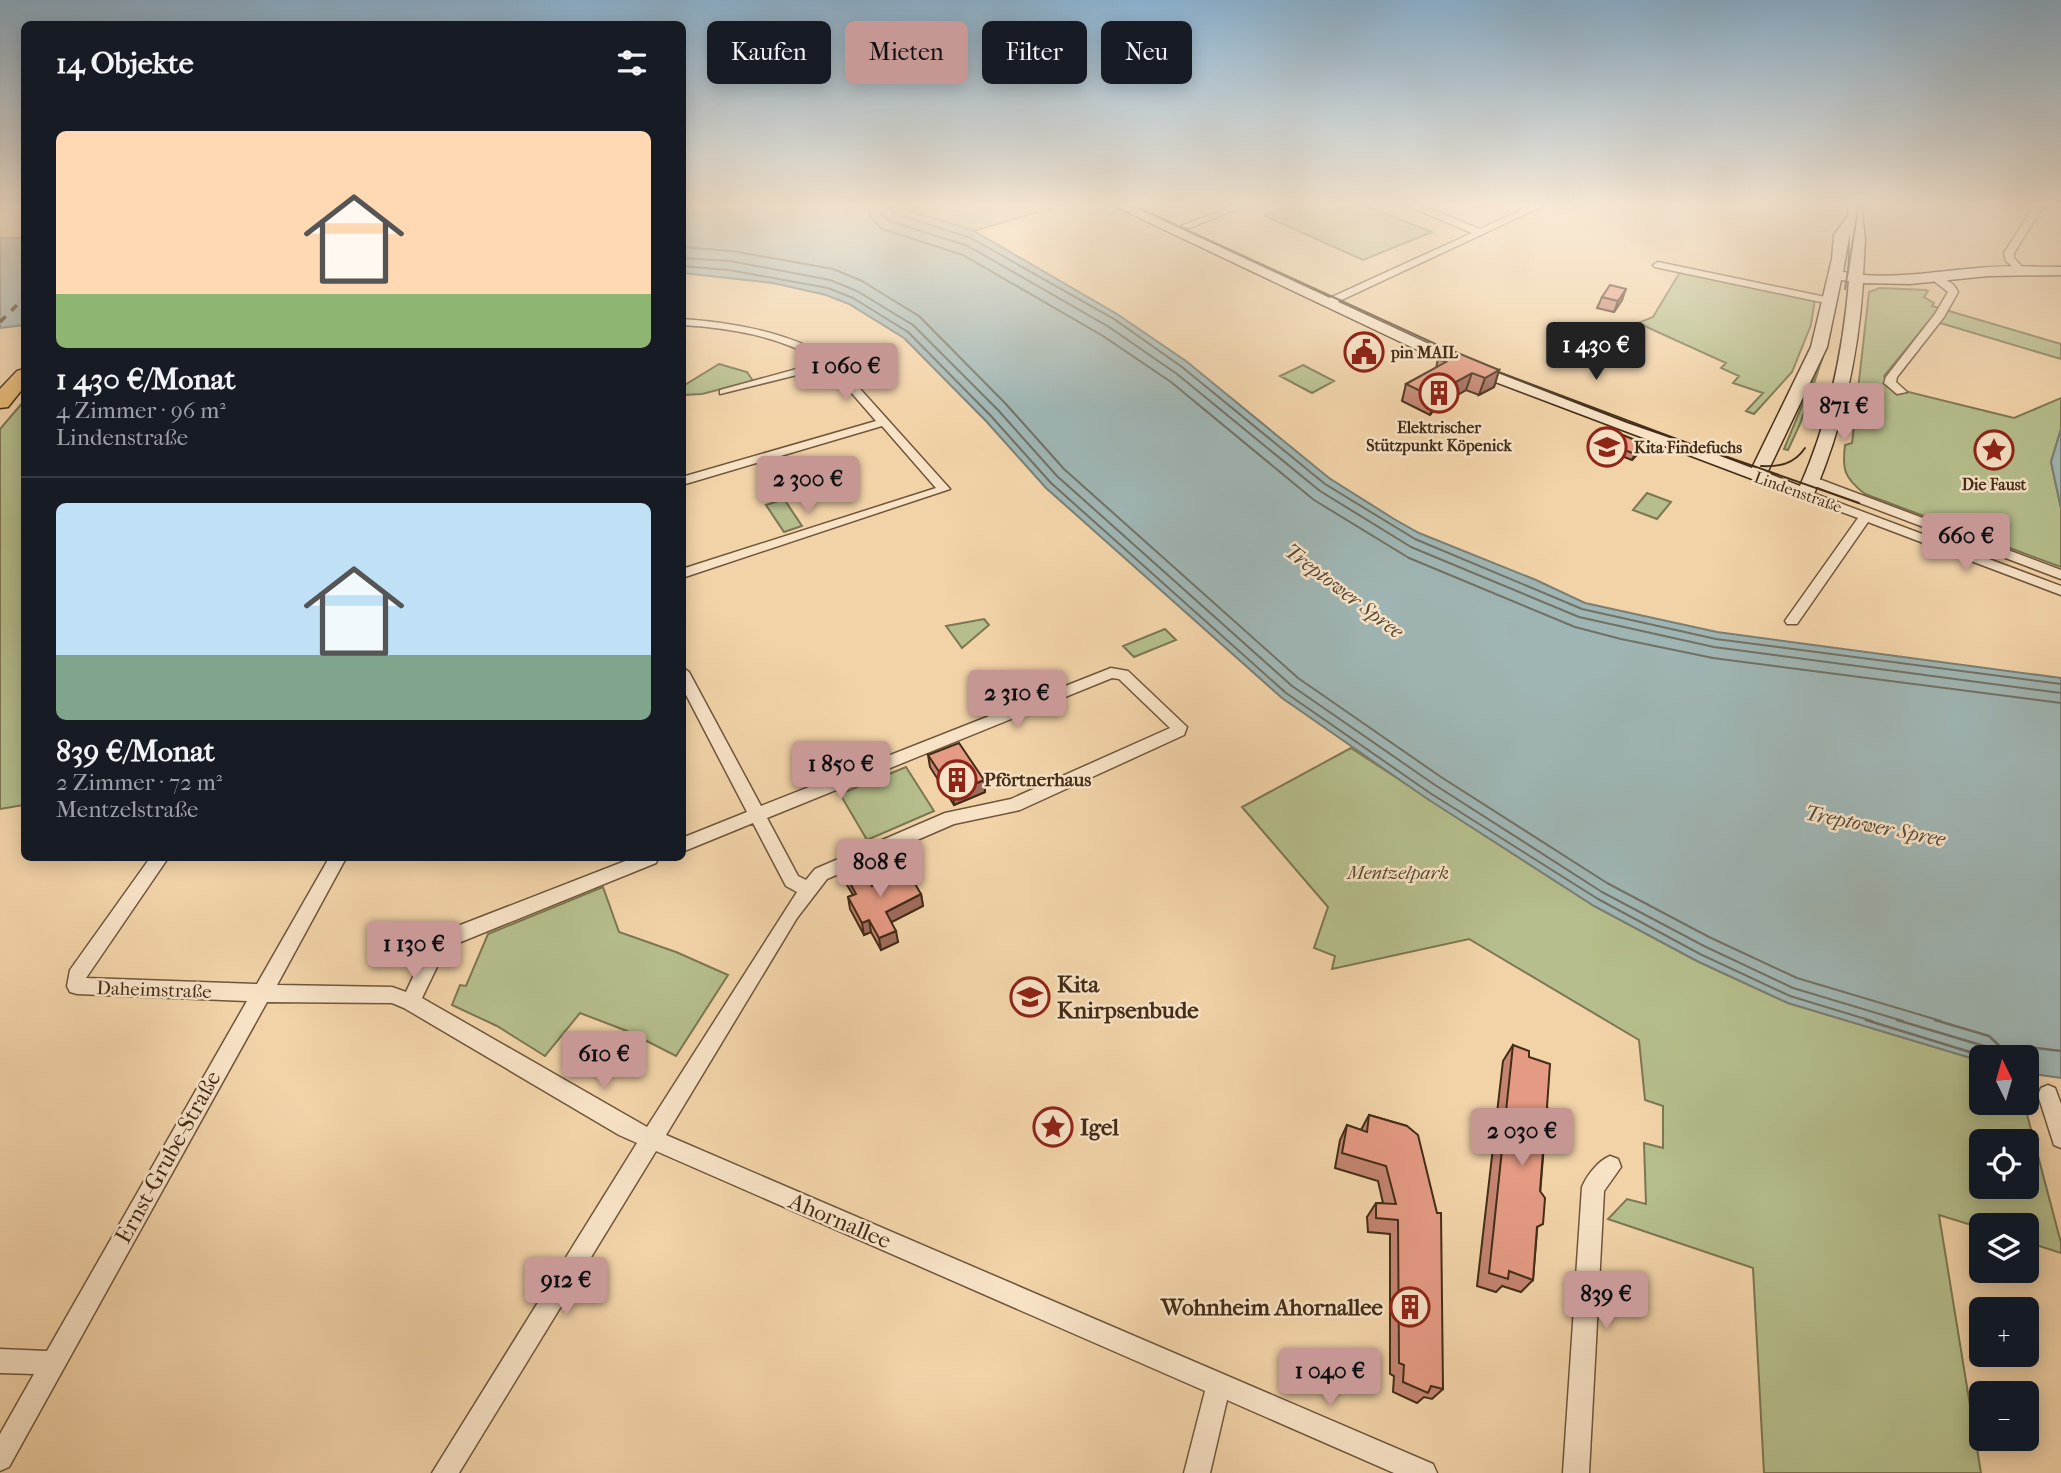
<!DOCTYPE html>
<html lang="de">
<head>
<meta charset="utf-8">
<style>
  :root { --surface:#171b24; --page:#242831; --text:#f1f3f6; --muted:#9ea1a6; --line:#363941; --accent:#c59692 }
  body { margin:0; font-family:"IM FELL French Canon",serif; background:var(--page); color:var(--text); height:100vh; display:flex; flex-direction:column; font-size:26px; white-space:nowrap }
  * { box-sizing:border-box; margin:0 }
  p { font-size:23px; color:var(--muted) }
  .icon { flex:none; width:38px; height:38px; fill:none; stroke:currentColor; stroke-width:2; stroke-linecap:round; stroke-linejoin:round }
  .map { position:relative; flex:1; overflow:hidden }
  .drawer { position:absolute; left:21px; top:21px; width:665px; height:840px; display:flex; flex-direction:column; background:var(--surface); border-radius:10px; box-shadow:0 4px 18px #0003 }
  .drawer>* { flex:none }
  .top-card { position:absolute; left:707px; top:21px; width:665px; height:63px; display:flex; gap:14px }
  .needle { width:46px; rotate:355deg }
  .tools { position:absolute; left:1969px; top:1045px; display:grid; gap:14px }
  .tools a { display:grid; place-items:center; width:70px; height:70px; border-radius:10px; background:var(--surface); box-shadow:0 4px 18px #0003; font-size:35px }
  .price { position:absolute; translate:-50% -60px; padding:0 16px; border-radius:7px; background:var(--accent); color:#111; font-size:23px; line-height:46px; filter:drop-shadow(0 2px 4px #0008) }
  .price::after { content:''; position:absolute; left:50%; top:42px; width:21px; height:16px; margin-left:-10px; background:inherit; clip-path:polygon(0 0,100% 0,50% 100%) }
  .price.selected { background:#222; color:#fff }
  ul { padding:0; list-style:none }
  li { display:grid; align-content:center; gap:14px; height:371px; padding:0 35px }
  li+li { border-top:2px solid var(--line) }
  li span { display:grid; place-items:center; height:217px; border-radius:10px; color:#555 }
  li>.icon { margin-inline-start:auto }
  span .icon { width:126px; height:126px; fill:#fffc; stroke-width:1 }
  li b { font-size:30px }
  h2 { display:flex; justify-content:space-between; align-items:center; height:84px; padding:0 35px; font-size:30px }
  .tag { padding:0 24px; border-radius:10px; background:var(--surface); box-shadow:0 4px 18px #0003; font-size:24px; line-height:63px }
  .tag.selected { background:var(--accent); color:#111 }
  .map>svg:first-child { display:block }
  .green { fill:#b5be8c; stroke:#7c7652; stroke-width:2; fill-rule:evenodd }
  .water { fill:#9fb5b3; stroke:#7a7f75; stroke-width:2 }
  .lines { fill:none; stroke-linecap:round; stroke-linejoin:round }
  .shore-far1 { stroke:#717165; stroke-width:2 }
  .shore { stroke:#717165; stroke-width:2.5 }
  .street-casing { stroke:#6f563b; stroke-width:3 }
  .secondary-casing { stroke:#432d17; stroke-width:3 }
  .highway-casing { stroke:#432d17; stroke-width:3 }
  .street { fill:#f7e2c6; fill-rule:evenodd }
  .secondary { fill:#f7e2c6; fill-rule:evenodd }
  .highway { fill:#e9ba74; fill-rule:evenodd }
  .tram { stroke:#432d17; stroke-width:2 }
  .rail { stroke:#432d17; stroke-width:3.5; stroke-dasharray:8 8; stroke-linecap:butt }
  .wall { fill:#c48471; stroke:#432d17; stroke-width:2 }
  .shaded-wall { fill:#a06c5c; stroke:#432d17; stroke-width:2 }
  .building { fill:#e49a83; stroke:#432d17; stroke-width:2 }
  .labels { text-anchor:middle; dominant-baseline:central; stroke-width:5; stroke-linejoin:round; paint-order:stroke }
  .far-poi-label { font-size:16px; font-weight:bold; fill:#432d17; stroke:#f7e2c6; text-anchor:start }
  .far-street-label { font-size:16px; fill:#432d17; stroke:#f7e2c6 }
  .poi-label { font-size:19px; font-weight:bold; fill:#432d17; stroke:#f7e2c6; text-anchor:start }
  .park-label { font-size:19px; font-style:italic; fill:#5a4a2e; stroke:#f7e2c6 }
  .street-label { font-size:19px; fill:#432d17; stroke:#f7e2c6 }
  .water-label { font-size:21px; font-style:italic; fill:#554836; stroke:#f7e2c6 }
  .near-poi-label { font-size:23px; font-weight:bold; fill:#432d17; stroke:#f7e2c6; text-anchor:start }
  .near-street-label { font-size:23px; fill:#432d17; stroke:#f7e2c6 }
</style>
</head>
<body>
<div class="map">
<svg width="2061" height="1473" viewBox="0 0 2061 1473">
  <rect width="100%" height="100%" fill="#f2d3a8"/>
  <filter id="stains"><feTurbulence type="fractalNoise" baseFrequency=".00286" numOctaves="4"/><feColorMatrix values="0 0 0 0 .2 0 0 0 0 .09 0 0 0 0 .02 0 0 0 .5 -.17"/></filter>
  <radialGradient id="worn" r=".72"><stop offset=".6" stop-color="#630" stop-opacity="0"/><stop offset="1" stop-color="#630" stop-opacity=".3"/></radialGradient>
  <path class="green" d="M885,203H1068L974,231Z
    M1297,203H1358L1432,232L1363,260L1265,216Z
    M1680,272L1815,299L1811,325L1792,372L1754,414L1746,411L1763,393L1733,383L1739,376L1721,368L1726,363L1638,323L1653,317Z
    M1880,288L1926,290L1928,291L1924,297L1934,303L1932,306L2061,344V359L1930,320L1884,376L1888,387L2014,418L2061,398V429L2051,462L2061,508V567L1865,494C1844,478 1842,469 1845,445L1852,443L1869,292Z
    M1827,345L1800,424L1788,450L1784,449Z
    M719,364L747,372L753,381L702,394L683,395V386Z
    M1303,365L1334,381L1312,393L1280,376Z
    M24,401V805L0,809V429Z
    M1647,493L1671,502L1657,519L1633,510Z
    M784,499L802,526L784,532L766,505Z
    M984,619L989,625L962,648L946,626Z
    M1165,629L1176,640L1134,657L1123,646Z
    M1351,748L1594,906L1697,961L1788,1003L1981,1061V1102L2024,1103L2061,1243V1253L2027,1242L2026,1225H1981V1228L1939,1215L1981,1473H1764L1753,1268L1608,1219L1627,1199L1646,1204L1644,1143L1663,1148V1106L1645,1100L1639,1040L1469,939L1332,969L1335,956L1314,948L1328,907L1242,807ZM1981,1141H2026V1186H1981Z
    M906,767L934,811L867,840L840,794Z
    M603,887L619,932L676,952L728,975L676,1056L627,1031L580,1013L545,1056L497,1026L452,1005L460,985L466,986L488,934Z"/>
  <path class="water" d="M683,203H885L974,231L1117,314L1186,361L1329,478L1394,519L1419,533L1536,580L1585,603L1717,632L2061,678V1078L2027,1073L2026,1057H1981V1061L1788,1003L1697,961L1594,906L1426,798L1282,698L1046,488L986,421L904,338L849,304L826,295L773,283L683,273Z
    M0,238H24V325L0,328Z
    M2061,429V508L2051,462Z"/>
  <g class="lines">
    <path class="shore-far1" d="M868,203L871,217L882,229L963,255L1103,336L1171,382L1314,500L1409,558L1575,627L1621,639L1713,658L2061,703
      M879,203L881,214L889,221L968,246L1109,327L1177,374L1320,491L1411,547L1579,617L1714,647L2061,693
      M888,203L893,213L971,238L1114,319L1182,367L1325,484L1415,539L1582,609L1716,639L2061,684
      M682,247L732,251L833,269L862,281L919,316L1005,403L1064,469L1298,678L1441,777L1607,883L1709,937L1797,978L1941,1021
      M682,258L730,261L830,280L857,291L913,325L998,410L1057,476L1292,686L1435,785L1602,892L1704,946L1793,988L1903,1021
      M682,266L729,270L828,288L853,298L908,332L991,416L1051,483L1286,693L1430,793L1598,899L1700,954L1790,996L1872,1021"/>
    <path class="shore" d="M1866,1020L1986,1057
      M1897,1020L1984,1046L1996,1057
      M1935,1020L1989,1036L2008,1054L2028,1047L2061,1051"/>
    <g class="street-casing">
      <path id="street" d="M1239,203H1252L1189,228L1181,226Z
        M1401,203H1414L1480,229L1537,203H1549L1331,305H1323V301L1472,233Z
        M2036,203H2045L2014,253V258L2026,271L2021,274L2006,261L2004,253Z
        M1658,262L1830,298L1835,301L1830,304L1655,267L1653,265Z
        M1934,277C1942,276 1955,283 1958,292L1944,317L1897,377L1896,382L1907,392L1897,394L1884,383L1886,377L1935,314L1948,292L1934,281Z
        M682,319C735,323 790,332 835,361L950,489L682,578V569L936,488L882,426L682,485V477L876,421L829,367L720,394V390L822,362C781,336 730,328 682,325Z
        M1811,476L2061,570V579L1807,483L1805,480Z
        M1805,490L2061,586V595L1868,522L1797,624H1787L1785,621L1787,618L1858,518L1801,497V491Z
        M682,667L689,672L761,806L1111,668L1128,671L1187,727L1184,735L1020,810L954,824L827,879L797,918L666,1135L1433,1464L1437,1473H1394L1227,1400L1210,1473H1184L1205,1391L656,1151L459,1473H432L637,1143L619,1135L404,1008L392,1003L267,1002L9,1467L0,1471V1434L34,1374L0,1373V1349L47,1351L247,1001L77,994L70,992L67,986L70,970L150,858H168L86,978L257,984L329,858H346L277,985L392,987L406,992L432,936L633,858H658L656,863L446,948L422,998L647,1127L797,892L786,886L753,823L682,852V838L747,812L682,687ZM1112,678L1119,679L1170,728L1011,799L945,813L815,869L806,880L798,876L767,818Z
        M2048,1085L2055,1088L2061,1104V1148L2054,1145L2038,1095L2041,1088Z
        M1610,1156L1618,1159L1621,1167L1604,1191L1589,1473H1563L1582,1187C1587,1175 1598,1161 1610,1156Z"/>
    </g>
    <g class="secondary-casing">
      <path id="secondary" d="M1108,203H1125L1457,357L1752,468L1811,347L1832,259L1834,235L1848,216L1849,203H1861L1865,240L1863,275C1902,278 1940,271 1978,268C2006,265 2034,267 2061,267V275L1988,276L1910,284L1863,283C1858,357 1843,426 1814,494L1805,499L1445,363ZM1850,231L1849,273L1843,272ZM1841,280L1849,281C1843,352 1829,421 1800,486L1767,473L1827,347Z"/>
    </g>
    <g class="highway-casing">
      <path id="highway" d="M24,369V387L8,407L0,408V389L17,371Z"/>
    </g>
    <use href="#street" class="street"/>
    <use href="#secondary" class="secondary"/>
    <use href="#highway" class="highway"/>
    <path class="tram" d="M1128,203L1490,369L1627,422L1859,503
      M1845,289L1859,203
      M1761,466C1780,467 1794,464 1805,448"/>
    <path class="rail" d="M0,322L24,298"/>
  </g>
  <path class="wall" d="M1602,297L1622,300L1614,312L1597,308Z
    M1438,359L1499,370L1494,387L1479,395L1466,390L1436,407L1430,415L1402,401L1406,384L1436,368Z
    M1604,442L1642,449L1632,460L1601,448Z
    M928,755L984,780L985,792L954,805L930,767Z
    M845,874L872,886L921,894L923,906L891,922L898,942L881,950L871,932L864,935L850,909L848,897L853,895L847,885Z
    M1513,1045L1529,1057L1544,1145L1533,1280L1521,1292L1502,1286L1496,1292L1477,1286L1503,1061Z
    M1369,1115L1407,1126L1443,1389L1432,1399L1424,1397L1417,1403L1393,1392L1394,1376L1390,1374V1234L1368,1232L1367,1217L1376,1203H1383L1378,1181L1335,1168L1340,1140L1347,1125L1361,1130Z"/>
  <path class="shaded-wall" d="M1626,289L1622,300L1614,312L1618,301Z
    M1499,370L1494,387L1479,395L1485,378Z
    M1472,373L1466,390L1436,407L1430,415L1435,398L1441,390Z
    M1645,444L1642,449L1632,460L1635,454Z
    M984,780L985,792L954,805L953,793Z
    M921,894L923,906L888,924L886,912Z
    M869,920L871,932L864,935L862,923Z
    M896,931L898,942L881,950L879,938Z"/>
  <path class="building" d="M1610,285L1626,289L1618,301L1602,297Z
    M1453,351L1499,370L1485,378L1472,373L1441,390L1435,398L1406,384L1446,362L1438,359Z
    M1613,431L1645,444L1635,454L1604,442Z
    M959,743L984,780L953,793L928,755Z
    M861,867L872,886L908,872L921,894L886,912L896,931L879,938L869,920L862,923L848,897L856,894L845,874Z
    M1513,1045L1529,1051V1057L1550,1064L1547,1107L1551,1113L1550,1137L1544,1139L1540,1191L1545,1198L1543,1224L1537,1227L1533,1280L1509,1271L1508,1279L1489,1273Z
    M1369,1115L1407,1126L1418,1135L1437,1213H1441L1443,1389L1431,1386L1428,1393L1403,1382L1404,1365L1399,1363L1398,1220L1376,1218V1203L1396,1204L1386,1166L1342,1153L1347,1125L1367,1132Z"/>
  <linearGradient id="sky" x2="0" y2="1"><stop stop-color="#8bb4d3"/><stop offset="0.5" stop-color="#f9ebd8"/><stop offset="1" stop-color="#f9ebd8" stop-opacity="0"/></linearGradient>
  <rect width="2061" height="409" fill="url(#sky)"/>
  <defs>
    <g id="civic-ring" transform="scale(2.0125)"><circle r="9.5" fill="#f7e2c6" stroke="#8f2418" stroke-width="1.5"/><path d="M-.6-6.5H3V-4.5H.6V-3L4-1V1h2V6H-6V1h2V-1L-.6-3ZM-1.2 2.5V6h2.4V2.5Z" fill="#8f2418"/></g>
    <g id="building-ring" transform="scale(2.0125)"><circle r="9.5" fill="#f7e2c6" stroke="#8f2418" stroke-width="1.5"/><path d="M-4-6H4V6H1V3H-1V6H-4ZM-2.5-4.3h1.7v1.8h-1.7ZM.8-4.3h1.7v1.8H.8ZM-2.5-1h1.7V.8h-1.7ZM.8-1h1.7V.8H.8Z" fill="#8f2418"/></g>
    <g id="school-ring" transform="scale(2.0125)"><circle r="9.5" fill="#f7e2c6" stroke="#8f2418" stroke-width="1.5"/><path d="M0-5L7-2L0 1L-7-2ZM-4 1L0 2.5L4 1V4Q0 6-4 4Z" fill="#8f2418"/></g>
    <g id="sight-ring" transform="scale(2.0125)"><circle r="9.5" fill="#f7e2c6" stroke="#8f2418" stroke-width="1.5"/><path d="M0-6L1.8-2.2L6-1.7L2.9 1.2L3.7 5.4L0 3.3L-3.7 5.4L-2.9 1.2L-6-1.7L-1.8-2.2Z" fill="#8f2418"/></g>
  </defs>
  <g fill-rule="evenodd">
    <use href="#civic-ring" x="1364" y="352"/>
    <use href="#building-ring" x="1439" y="393"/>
    <use href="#school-ring" x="1607" y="447"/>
    <use href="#sight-ring" x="1994" y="450"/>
    <use href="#building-ring" x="957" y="780"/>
    <use href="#school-ring" x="1030" y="997"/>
    <use href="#sight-ring" x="1053" y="1127"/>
    <use href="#building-ring" x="1410" y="1307"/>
  </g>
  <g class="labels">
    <g class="far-poi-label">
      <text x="1391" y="352">pin MAIL</text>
      <text x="1439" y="427" text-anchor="middle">Elektrischer<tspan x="1439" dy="18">Stützpunkt Köpenick</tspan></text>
      <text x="1634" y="447">Kita Findefuchs</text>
      <text x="1994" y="484" text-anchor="middle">Die Faust</text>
    </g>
    <g class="far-street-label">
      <text transform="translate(1798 492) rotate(20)">Lindenstraße</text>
    </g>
    <g class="poi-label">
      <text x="984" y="780">Pförtnerhaus</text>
    </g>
    <g class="park-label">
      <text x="1398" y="873">Mentzelpark</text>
    </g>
    <g class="street-label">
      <text transform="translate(154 990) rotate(2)">Daheimstraße</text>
    </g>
    <g class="water-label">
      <text transform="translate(1344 591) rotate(37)">Treptower Spree</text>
      <text transform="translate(1875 826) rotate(11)">Treptower Spree</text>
    </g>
    <g class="near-poi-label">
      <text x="1057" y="984">Kita<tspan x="1057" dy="26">Knirpsenbude</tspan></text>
      <text x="1080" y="1127">Igel</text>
      <text x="1383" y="1307" text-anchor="end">Wohnheim Ahornallee</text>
    </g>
    <g class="near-street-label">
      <text transform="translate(168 1157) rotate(-61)">Ernst-Grube-Straße</text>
      <text transform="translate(840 1221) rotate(23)">Ahornallee</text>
    </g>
  </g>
  <rect width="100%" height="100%" filter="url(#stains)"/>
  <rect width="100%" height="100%" fill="url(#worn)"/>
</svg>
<div class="tools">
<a><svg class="needle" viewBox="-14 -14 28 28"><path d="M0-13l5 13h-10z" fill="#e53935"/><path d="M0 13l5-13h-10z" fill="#9ea1a6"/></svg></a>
<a><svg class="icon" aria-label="locate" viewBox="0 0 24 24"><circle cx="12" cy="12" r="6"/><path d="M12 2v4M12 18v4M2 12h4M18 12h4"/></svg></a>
<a><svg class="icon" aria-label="layers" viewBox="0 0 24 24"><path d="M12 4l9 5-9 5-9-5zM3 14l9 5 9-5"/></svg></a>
<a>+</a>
<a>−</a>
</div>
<b class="price selected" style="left:1596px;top:382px">1 430 €</b>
<b class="price" style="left:846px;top:403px">1 060 €</b>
<b class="price" style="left:1844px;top:443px">871 €</b>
<b class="price" style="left:808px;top:516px">2 300 €</b>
<b class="price" style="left:1966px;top:573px">660 €</b>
<b class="price" style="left:1017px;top:730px">2 310 €</b>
<b class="price" style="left:841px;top:801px">1 850 €</b>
<b class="price" style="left:880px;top:899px">808 €</b>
<b class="price" style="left:414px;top:981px">1 130 €</b>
<b class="price" style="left:604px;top:1091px">610 €</b>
<b class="price" style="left:1522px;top:1168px">2 030 €</b>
<b class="price" style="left:566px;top:1317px">912 €</b>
<b class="price" style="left:1606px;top:1331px">839 €</b>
<b class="price" style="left:1330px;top:1408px">1 040 €</b>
<div class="top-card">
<a class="tag">Kaufen</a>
<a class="tag selected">Mieten</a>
<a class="tag">Filter</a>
<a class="tag">Neu</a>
</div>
<section class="drawer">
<h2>14 Objekte<svg class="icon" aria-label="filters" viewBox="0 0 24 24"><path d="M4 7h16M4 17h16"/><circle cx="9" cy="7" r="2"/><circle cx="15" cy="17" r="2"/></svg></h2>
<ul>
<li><span style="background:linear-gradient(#ffd9b3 75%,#8fb573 0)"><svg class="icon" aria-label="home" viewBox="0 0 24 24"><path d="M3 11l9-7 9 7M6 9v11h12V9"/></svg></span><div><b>1 430 €/Monat</b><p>4 Zimmer · 96 m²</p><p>Lindenstraße</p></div></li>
<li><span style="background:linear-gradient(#bfe0f5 70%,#7fa58c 0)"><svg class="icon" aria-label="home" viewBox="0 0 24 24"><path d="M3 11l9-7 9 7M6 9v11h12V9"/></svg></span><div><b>839 €/Monat</b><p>2 Zimmer · 72 m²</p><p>Mentzelstraße</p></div></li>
</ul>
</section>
</div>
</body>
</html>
